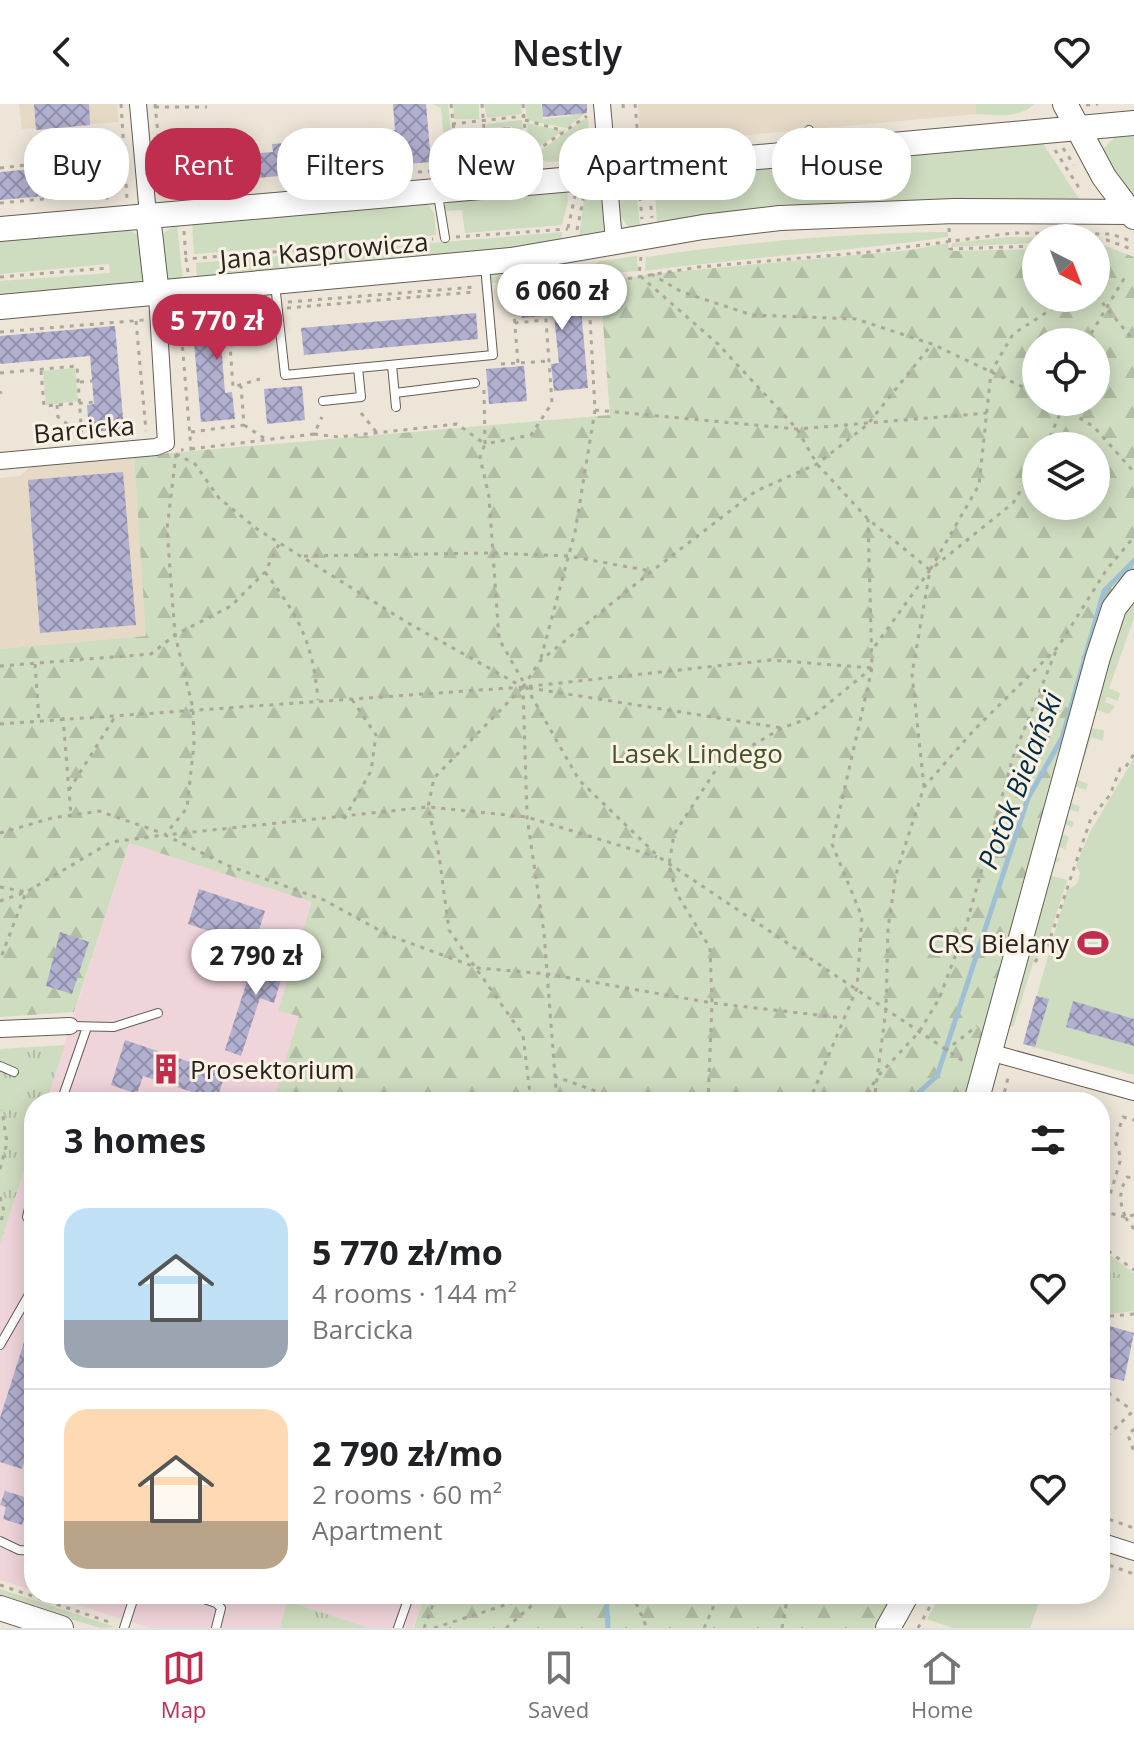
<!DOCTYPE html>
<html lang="en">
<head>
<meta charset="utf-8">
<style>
  :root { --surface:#fff; --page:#f2f2f2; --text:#202124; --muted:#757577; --line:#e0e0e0; --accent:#bf2e4f }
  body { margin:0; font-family:"Open Sans",sans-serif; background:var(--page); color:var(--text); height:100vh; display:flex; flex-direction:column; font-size:30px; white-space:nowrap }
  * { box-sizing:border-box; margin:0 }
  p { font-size:26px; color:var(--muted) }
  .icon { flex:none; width:44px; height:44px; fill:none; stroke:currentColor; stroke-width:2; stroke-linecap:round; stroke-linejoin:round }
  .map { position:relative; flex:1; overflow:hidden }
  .side { position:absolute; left:24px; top:988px; width:1086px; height:512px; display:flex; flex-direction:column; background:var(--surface); border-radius:32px; box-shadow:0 4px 20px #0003 }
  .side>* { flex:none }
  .top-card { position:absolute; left:24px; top:24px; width:1086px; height:72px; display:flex; gap:16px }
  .needle { width:52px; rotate:138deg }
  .fabs { position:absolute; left:1022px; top:120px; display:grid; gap:16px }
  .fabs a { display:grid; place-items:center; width:88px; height:88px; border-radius:50%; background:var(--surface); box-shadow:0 4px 20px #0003; font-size:40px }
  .price { position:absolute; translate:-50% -68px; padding:0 18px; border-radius:28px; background:#fff; color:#222; font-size:26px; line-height:52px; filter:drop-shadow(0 2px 4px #0008) }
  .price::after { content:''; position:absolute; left:50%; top:48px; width:24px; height:18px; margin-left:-12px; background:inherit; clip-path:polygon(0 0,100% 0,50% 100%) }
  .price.active { background:var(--accent); color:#fff }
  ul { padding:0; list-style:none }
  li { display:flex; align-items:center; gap:24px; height:200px; padding:0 40px }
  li+li { border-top:2px solid var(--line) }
  li span { display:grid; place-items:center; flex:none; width:224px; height:160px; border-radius:24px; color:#555 }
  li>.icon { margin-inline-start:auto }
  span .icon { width:96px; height:96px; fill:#fffc; stroke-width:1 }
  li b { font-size:34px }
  h2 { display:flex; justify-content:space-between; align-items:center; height:96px; padding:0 40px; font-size:34px }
  .pill { padding:0 28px; border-radius:32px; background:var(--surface); box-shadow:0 4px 20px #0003; font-size:28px; line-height:72px }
  .pill.active { background:var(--accent); color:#fff }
  header { display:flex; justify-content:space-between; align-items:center; height:104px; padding:0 40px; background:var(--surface); font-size:36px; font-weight:600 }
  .tab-bar { display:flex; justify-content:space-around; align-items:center; height:112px; border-top:2px solid var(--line); background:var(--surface); font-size:22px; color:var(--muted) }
  .tab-bar a { display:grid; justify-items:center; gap:4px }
  .tab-bar .active { color:var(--accent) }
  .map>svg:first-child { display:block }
  .built { fill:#e6d9c6 }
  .medical { fill:#efd4da }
  .green { fill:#cedcbf }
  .forest { fill:url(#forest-firs); fill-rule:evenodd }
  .park { fill:url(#park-tufts) }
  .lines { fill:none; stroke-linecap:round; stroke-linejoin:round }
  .stream { stroke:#9fc0d4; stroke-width:5 }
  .building { fill:url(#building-cross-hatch) }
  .lane-casing { stroke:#655e53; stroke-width:10 }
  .street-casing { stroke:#655e53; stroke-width:18 }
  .secondary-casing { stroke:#655e53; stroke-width:26 }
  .path { stroke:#aca69b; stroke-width:3; stroke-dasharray:4 6; stroke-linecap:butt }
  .lane { stroke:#fff; stroke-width:8 }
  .street { stroke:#fff; stroke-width:16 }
  .secondary { stroke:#fff; stroke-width:24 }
  .labels { text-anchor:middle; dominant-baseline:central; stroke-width:6; stroke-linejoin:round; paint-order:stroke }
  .street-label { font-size:26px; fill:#27241f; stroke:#fbf2e5 }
  .park-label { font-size:26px; fill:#415525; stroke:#fbf2e5 }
  .poi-label { font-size:26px; fill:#27241f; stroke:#fbf2e5; text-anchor:end }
  .water-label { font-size:28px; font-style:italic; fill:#002d42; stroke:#fbf2e5 }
</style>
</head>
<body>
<header><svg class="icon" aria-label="back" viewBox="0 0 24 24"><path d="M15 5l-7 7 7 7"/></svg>Nestly<svg class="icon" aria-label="heart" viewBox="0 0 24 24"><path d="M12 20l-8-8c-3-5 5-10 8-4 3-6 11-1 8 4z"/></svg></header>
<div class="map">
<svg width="1134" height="1524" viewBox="0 0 1134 1524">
  <defs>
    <pattern id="forest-firs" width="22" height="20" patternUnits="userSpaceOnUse" patternTransform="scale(2)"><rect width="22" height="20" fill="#cedcbf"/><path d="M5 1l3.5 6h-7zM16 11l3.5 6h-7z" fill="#b1bda4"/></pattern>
    <pattern id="park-tufts" width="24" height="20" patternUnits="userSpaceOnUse" patternTransform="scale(2)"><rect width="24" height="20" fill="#cedcbf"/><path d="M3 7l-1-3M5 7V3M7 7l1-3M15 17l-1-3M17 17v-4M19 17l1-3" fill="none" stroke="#b1bda4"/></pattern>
    <pattern id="building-cross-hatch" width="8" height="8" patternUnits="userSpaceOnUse" patternTransform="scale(2)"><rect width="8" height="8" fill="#b2b0d0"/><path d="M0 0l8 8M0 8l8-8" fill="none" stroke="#918fa8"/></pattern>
  </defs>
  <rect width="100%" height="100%" fill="#ede5d8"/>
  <path class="built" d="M19,0H117L119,18L22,25Z
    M638,0H976V10L641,41Z
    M134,352L147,532L0,545V374L20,372L30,363Z"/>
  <path class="medical" d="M129,739L312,798L524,998H46Z
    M34,1036V1487L0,1476V1140Z
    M44,1490H424L413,1524H150Z"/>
  <path class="green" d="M433,0H448L454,57H446L441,4Z
    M479,0V15H454L453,0Z
    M484,0H521L522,10L487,14Z
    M525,0H541L543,15L572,12L571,0L587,8L566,24L527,16Z
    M976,0H1034C1020,15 995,11 976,10Z
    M584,15H588L589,33L579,45L577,55L548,58L532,53Z
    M522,16L525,49L520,55L490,57L514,53L512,22L486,24L487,20Z
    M527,19L563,27L529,49Z
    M1134,31V90C1120,84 1104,59 1104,44L1116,32Z
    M1042,38L1083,101L657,120L654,72Z
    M635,74L640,123L629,124C619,114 615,90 623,78Z
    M586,81L600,83L605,126L602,130L579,134Z
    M567,85L568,97L562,121L465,129L462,106L447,107L443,104L451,95Z
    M427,99L434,109L436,131L194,150L192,118Z
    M177,120L183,178L170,177L165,172L162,130Z
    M127,125L139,132L145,171L139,179L0,194V177L110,169L109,160L0,170V135Z
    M562,128V139L197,177L196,159Z
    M948,128V133C847,148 746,153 645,167L646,153C747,138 846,129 948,128Z
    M1008,133L1068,134H1036V139L951,143L952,139Z
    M637,152L638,167L596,170V159L600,157Z
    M564,156L565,174L491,179L490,168Z
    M75,264L78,297L46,301L43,267Z
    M1134,487V514L1109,584L1120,589L1118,597L1107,593L1105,598L1115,602L1109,610L1095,605L1116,519Z
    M1090,624L1104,626L1103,637L1091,633L1077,676L1088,680L1086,686L1074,682L1069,698L1080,703L1078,708L1066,704L1064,714L1074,718L1072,723L1062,719L1059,729L1069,733L1065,745L1053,741L1051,751L1061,755L1053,761L1048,755L1083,631Z
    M1134,654V971L1023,940L1067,786L1077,780L1080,769L1076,761L1090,728Z
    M1047,771L1067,776L1047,840L1033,859L1013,923L1006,921Z
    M1100,1144L1134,1169V1207L1100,1211V1203L1108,1200L1121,1171L1100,1164Z
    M0,1485L115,1523L100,1524L0,1493Z
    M941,1490H1042L1030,1524H953L927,1515Z"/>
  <path class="forest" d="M1096,138L1134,153V466L1124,478L965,998H273L299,912L278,907L312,798L129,739L74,908L0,913V545L146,532L134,352L610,311L600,179L651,170L911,146L948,139L949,147L1036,145V194H1096ZM1036,238H1096V298H1036ZM1036,342H1096V402H1036Z
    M424,1490H895L875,1524H414Z"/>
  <path class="park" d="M65,941L46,998H34V1036L0,1140V945Z
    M1100,1164L1122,1171C1123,1188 1116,1197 1100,1203Z
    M287,1497L369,1524H280Z"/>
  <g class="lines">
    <path class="stream" d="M908,998L937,972L1028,694L1062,634L1104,487L1134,457
      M606,1490L608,1524"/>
  </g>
  <path class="building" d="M34,0H89L90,21L36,26Z
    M393,0H426L431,58L380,62L378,28L395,26Z
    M542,0H587V9L543,13Z
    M510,23L513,51L461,56L458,28Z
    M287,39V47L352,39L355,65L180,81L177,55L273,48L272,40Z
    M100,54L103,87L0,96V68L76,61V56Z
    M579,181L588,284L554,287L551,260L559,259L554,211L522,214L519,187Z
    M476,209L478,235L304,251L301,224Z
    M251,210L253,237L221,240L225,289L232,288L235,315L201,318L192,216Z
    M115,222L124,325L89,328L87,301L94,300L90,252L0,260V232Z
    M524,262L527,297L489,300L486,265Z
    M302,282L305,316L267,320L264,285Z
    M123,368L136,521L40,529L28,376Z
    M199,785L265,807L254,842L188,820Z
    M60,828L89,838L72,890L46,882Z
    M257,846L287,856L274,899L260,894L241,952L225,946Z
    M1036,892L1049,895L1035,943L1023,940Z
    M1073,897L1134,915V942L1066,923Z
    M125,936L225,970L217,996L143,972L137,990L111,981Z
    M31,1216L34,1329L22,1365L0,1358V1314Z
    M1102,1220L1134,1229L1124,1277L1100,1271Z
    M5,1387L31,1395L22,1421L3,1415L6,1403L0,1401Z"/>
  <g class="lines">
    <g class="lane-casing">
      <path id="lane" d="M809,26L811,44
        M438,91L445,134
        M275,180L285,271L493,251L485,162
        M392,261L396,303
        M395,289L475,279
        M323,297L361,293L358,264
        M70,922L114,923L158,909
        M0,962L14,968
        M61,998L87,923
        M34,1083L27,1113L34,1126
        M0,1241L31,1187L34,1172
        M0,1437L19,1446L34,1447
        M189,1490L216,1499L221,1504L216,1524
        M124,1524L135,1490
        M398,1524L410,1490"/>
    </g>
    <g class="street-casing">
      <path id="street" d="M138,0L148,111
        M602,0L614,137
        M0,357L156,343L166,339L157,191
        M0,925L70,922
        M989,948L1134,988
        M1100,1437L1134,1448"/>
    </g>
    <g class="secondary-casing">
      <path id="secondary" d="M1065,0L1104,73L1134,113
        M148,111L157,191
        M0,125L573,75L638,64L1134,19
        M0,203L511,156L703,123L780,114L954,107L1134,108
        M976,998L1098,553L1114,504L1134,478
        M0,1504L61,1524
        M888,1524L907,1490"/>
    </g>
    <path class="path" d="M121,0L127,95
      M155,0L164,91
      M451,0L458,63
      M482,0L484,25
      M523,0L527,53
      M623,0L624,8
      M635,0L639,46
      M1086,1L1098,0
      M155,3H207
      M525,16L564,27
      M452,20L524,12
      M620,35L633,45
      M1063,44L1074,61
      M1055,46L1081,87
      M527,53L587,12
      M580,56L579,50L589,39
      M0,64L124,50
      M408,69L531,58
      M649,82L652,114
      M639,83L642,115
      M0,99L107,89V96
      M568,124L575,92
      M949,124L950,145L1036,142
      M577,126L584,91
      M184,127L186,155
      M456,133L568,125
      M1096,137L1107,136L1134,146
      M1029,142L1036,147
      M641,153L639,171L718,240L797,325L817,360L868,415L930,466
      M188,168L186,155L433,135
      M651,170L682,188L752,211L856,215L932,240L1036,289
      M0,173L108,164
      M499,182L579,174L607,178L699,163L869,148L1013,129L1111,130L1134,138
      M512,185L518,259
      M498,186L581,179L588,176L587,163
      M1096,191L1134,237
      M288,198L475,183
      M224,203L268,200
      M287,204L474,188
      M258,206L261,238L230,241L233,283L260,275
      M175,213L267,205
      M180,213L191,345L181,346
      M136,217L146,327
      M0,228L144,216
      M1086,238L1125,173
      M501,260L549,257
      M41,267L44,302L97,298
      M0,269L77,262L82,336
      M80,278L92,277
      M484,286L485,340L531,331L552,299L546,216L514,219
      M0,289L2,288
      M1054,298L1094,323L1134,368
      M57,301L58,313L81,330
      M595,306L797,325L987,309
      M361,309L377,329
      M244,321L264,334
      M191,328L244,321L241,282
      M314,330L339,333L457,320L485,340L480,353L489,393L499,535L579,676L659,753L966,959
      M1046,342L1065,298
      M191,345L314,330L322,313
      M176,350L167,425L175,531L193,604L194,639L187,704L165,731L428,703L527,713L657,753
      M176,350L195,360L219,394L257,425L408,519L523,583L527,713L544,829L557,998
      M304,452L491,449L568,452L651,467
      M265,468C299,513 313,538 318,596
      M875,542L930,466L1013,399L1036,362
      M541,554L575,428L595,306L588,176
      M35,560L39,616
      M0,562L151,550L175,531L231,502L265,468L280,438
      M523,583L540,557L652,467L756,387L817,360L867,321L932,240
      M522,584L434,674L428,703L439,751L449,826L523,931L531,998
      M529,584L782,624
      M63,613L71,712
      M0,620L523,583L771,556L872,564
      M924,683L912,570L930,466L979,381L991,268L1013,230L1069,194
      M69,686L116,611
      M344,715L371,667L376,631L351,594
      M0,729L52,714L99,707L162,729
      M0,783L26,788L0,856
      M0,797L26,788L111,738L165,731L229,762L324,796L388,831L478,864L547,870L712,899L844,914
      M1035,858L1048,841L1091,714L1110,691L1120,665L1125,664L1134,650
      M945,947L977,922
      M879,971L919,928L939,895L965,826L1013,653L1056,547
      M554,972L626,998
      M708,998L712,899L710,844L677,790L669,761L674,730L719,661L782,624L812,613L872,564
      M809,998L857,884L862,813L832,740L872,564L868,415
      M862,998L875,977
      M874,998L886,905L888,824L896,770L924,683L975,625L1058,543L1107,465L1134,433
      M1002,998L1008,974
      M0,1065L7,1039L2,1006
      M0,1093L4,1107L0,1120
      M1134,1111L1125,1113L1134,1125
      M1125,1112C1119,1096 1119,1088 1127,1073L1134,1074
      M1125,1113L1105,1108L1121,1054L1115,1037L1123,1013L1134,1016
      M1100,1141L1134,1166
      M1100,1213L1134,1210
      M1100,1283L1132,1306
      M1100,1301L1109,1286
      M1134,1325L1128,1331L1134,1348
      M1100,1339L1133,1307
      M1100,1412L1134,1424
      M1100,1458L1134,1470
      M0,1481L112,1519
      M632,1490L647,1524
      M424,1524L437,1490
      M434,1524L511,1499L523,1490
      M506,1524L545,1490
      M704,1524L713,1504V1490
      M782,1524L788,1490
      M918,1524L937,1490"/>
    <use href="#lane" class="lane"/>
    <use href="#street" class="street"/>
    <use href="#secondary" class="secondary"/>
  </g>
  <defs>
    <g id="stadium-bare" transform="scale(2.4)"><path d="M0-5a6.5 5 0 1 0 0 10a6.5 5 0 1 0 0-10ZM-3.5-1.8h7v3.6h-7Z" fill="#bf2e4f" stroke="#fbf2e5" stroke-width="2.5" paint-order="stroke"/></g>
    <g id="building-bare" transform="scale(2.4)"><path d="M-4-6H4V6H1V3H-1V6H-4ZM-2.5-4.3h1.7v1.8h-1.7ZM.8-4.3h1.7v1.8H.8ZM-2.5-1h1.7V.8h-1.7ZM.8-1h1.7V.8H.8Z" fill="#bf2e4f" stroke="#fbf2e5" stroke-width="2.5" paint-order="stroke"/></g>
  </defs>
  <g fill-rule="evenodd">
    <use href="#stadium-bare" x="1093" y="839"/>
    <use href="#building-bare" x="166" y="965"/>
  </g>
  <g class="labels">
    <g class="street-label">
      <text transform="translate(324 146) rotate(-5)">Jana Kasprowicza</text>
      <text transform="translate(84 325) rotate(-5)">Barcicka</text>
    </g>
    <g class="park-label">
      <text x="697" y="649">Lasek Lindego</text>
    </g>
    <g class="poi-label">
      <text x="1069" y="839">CRS Bielany</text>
      <text x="190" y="965" text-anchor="start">Prosektorium</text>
    </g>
    <g class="water-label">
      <text transform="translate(1019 676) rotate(-69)">Potok Bielański</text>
    </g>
  </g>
</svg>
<div class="fabs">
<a><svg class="needle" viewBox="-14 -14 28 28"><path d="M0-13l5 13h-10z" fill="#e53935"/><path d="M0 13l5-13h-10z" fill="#757577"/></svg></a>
<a><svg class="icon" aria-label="locate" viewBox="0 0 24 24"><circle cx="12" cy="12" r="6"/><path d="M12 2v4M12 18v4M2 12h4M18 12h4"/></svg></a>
<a><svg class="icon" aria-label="layers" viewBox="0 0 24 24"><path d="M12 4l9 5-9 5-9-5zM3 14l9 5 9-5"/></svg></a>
</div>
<b class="price" style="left:562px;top:228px">6 060 zł</b>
<b class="price active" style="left:217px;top:258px">5 770 zł</b>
<b class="price" style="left:256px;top:893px">2 790 zł</b>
<div class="top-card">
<a class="pill">Buy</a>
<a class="pill active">Rent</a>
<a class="pill">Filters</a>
<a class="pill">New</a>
<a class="pill">Apartment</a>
<a class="pill">House</a>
</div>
<section class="side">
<h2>3 homes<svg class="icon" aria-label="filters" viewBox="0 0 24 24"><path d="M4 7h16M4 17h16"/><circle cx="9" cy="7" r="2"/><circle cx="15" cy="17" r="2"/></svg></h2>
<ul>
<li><span style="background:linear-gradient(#bfe0f5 70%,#9aa5b1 0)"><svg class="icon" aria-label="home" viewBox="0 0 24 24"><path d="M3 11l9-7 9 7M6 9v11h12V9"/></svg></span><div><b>5 770 zł/mo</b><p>4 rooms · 144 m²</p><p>Barcicka</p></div><svg class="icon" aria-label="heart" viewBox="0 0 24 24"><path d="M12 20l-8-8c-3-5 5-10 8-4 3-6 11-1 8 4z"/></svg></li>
<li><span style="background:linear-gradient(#ffd9b3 70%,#b9a48a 0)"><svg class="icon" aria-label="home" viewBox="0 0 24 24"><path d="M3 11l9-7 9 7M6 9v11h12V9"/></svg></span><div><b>2 790 zł/mo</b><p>2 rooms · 60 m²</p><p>Apartment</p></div><svg class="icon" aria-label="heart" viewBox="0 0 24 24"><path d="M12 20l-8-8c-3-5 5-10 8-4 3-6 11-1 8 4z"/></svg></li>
</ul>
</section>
</div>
<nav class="tab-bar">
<a class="active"><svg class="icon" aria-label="map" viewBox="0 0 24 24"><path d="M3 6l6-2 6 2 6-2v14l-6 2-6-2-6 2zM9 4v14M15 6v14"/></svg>Map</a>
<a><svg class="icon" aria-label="saved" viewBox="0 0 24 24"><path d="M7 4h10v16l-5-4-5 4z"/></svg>Saved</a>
<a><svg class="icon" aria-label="home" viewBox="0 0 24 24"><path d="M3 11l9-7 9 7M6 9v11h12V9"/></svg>Home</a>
</nav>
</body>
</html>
